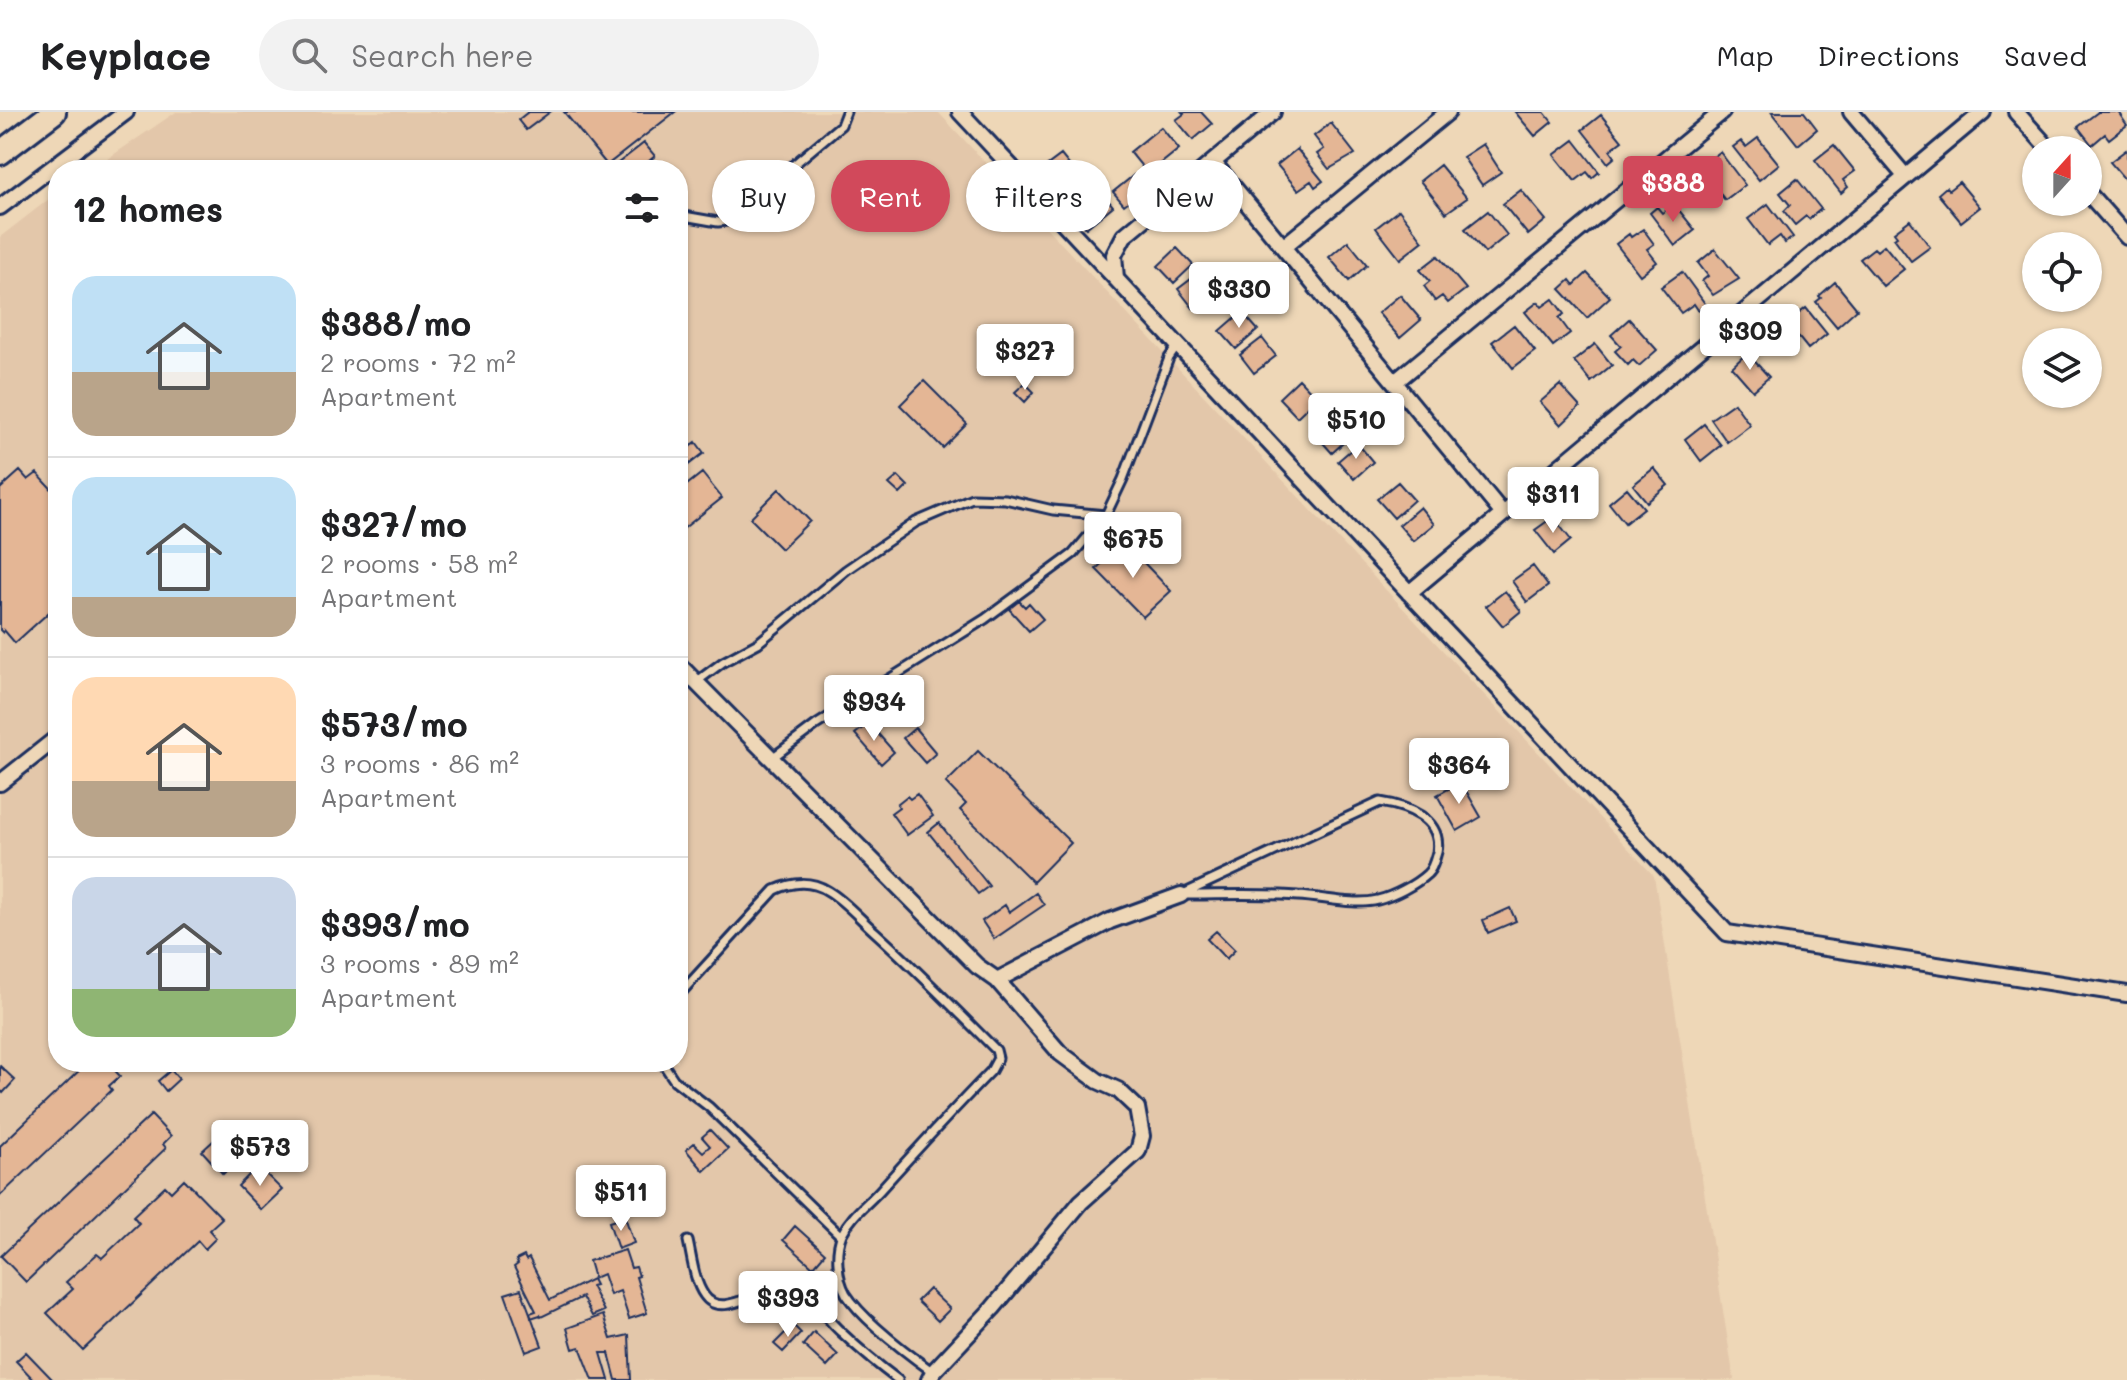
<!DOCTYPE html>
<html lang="en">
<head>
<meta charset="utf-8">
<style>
  :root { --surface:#fff; --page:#f2f2f2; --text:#202124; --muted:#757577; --line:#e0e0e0; --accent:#d1495b }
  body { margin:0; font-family:Mali,sans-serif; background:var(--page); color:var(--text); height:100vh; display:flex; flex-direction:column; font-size:30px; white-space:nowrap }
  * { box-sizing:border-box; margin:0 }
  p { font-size:26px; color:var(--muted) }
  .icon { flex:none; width:44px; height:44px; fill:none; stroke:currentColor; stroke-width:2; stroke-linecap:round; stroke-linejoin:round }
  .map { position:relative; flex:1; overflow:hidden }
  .sheet { position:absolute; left:48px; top:48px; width:640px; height:912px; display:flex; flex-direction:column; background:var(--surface); border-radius:32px; box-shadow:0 2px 6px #0004 }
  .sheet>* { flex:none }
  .guide { position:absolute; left:712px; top:48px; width:760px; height:72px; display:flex; gap:16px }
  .needle { width:52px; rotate:21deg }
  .buttons { position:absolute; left:2022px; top:24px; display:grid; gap:16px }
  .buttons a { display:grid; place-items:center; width:80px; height:80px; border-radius:50%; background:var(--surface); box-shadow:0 2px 6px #0004; font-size:40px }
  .price { position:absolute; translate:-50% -68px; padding:0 18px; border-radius:8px; background:#fff; color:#222; font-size:26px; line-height:52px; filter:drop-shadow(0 2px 4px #0008) }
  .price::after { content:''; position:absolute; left:50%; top:48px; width:24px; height:18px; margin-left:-12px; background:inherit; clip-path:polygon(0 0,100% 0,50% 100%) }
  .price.current { background:var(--accent); color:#fff }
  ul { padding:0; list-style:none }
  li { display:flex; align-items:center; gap:24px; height:200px; padding:0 24px }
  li+li { border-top:2px solid var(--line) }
  li span { display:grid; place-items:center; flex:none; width:224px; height:160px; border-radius:24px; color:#555 }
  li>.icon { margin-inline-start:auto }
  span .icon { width:96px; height:96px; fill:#fffc; stroke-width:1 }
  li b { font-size:34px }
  h2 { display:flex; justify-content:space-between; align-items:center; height:96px; padding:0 24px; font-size:34px }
  .pill { padding:0 28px; border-radius:36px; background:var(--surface); box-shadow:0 2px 6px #0004; font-size:28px; line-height:72px }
  .pill.current { background:var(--accent); color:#fff }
  header { display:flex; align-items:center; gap:48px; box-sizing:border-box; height:112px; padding:0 40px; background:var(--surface); border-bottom:2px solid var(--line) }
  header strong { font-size:38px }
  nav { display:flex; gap:44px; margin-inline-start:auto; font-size:28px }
  .search { width:560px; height:72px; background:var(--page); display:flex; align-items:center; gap:20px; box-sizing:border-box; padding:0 28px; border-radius:44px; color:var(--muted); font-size:30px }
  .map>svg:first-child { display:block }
  .built { fill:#e3c7aa }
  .building { fill:#e4b695; stroke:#1b2f5e; stroke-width:2 }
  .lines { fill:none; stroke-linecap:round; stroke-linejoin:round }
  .service-casing { stroke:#1b2f5e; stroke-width:13 }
  .minor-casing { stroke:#1b2f5e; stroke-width:20 }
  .trunk-casing { stroke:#1b2f5e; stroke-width:28 }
  .service { stroke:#eed7b7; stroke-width:7 }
  .minor { stroke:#eed7b7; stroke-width:14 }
  .trunk { stroke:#eed7b7; stroke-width:22 }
</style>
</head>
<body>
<header>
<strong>Keyplace</strong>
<div class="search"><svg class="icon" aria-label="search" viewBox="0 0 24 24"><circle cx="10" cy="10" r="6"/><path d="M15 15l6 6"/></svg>Search here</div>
<nav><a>Map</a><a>Directions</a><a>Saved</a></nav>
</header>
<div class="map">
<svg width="2127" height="1268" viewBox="0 0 2127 1268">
  <rect width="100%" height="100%" fill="#eed7b7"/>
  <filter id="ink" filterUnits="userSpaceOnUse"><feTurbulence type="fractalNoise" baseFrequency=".0125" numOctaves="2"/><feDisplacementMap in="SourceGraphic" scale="16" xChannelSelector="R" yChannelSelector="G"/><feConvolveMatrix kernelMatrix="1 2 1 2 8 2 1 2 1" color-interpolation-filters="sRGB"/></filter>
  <g filter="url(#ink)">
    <path class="built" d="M176,0H938L1654,764L1734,1268H0V125L58,80V950H678V58H91Z"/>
    <path class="building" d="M528,0H550L526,18L518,8Z
      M564,0H675L607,53Z
      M1182,0H1201L1212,12L1193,28L1176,8L1184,2Z
      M1515,0H1544L1552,10L1535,24Z
      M1772,0H1804L1817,17L1798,33Z
      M2098,0H2118L2127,13L2109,27L2105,22L2092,33L2078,15Z
      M1601,3L1622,29L1610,38L1615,45L1608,51L1582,18Z
      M1331,11L1355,42L1329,57L1317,42L1324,37L1314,24Z
      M1161,15L1179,37L1148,62L1130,40Z
      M1758,26L1779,52L1759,68L1733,35L1741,29L1746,35Z
      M1574,28L1599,60L1592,66L1587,60L1575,69L1554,43Z
      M644,31L655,44L638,58H615L613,55Z
      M1483,32L1501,60L1482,73L1463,45Z
      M1834,33L1855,59L1843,68L1848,75L1841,81L1815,48Z
      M1297,37L1323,69L1315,75L1311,69L1298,78L1277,53Z
      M2126,38L2127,40V70L2110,50Z
      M1720,40L1745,73L1725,88L1705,62L1717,52L1712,46Z
      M1061,43L1078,64L1054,82L1037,61Z
      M1440,53L1467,86L1446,101L1420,69Z
      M1134,63L1145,77L1124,93L1113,80Z
      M1797,67L1821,97L1809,107L1806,104L1795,113L1784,99L1790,93L1780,81Z
      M1959,70L1980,95L1961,110L1938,82L1946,75L1949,78Z
      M1094,71L1113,94L1086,116L1067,93Z
      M1521,78L1546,108L1528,123L1503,92Z
      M1674,92L1695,118L1675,134L1650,101L1657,95L1662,101Z
      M1768,92L1793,125L1785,131L1780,124L1768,133L1748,107Z
      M1399,98L1423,129L1400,147L1376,116Z
      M1488,99L1507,123L1485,141L1465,117Z
      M1910,108L1930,135L1911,149L1894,126L1897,124L1894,120Z
      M1643,117L1654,132L1647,137L1657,150L1640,163L1616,132L1629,122L1631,125Z
      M1348,129L1367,153L1349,169L1329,145Z
      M1884,133L1904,157L1883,174L1860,147L1874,136L1877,139Z
      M1177,136L1193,153L1174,171L1158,154Z
      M1715,137L1739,167L1713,183L1702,169L1708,164L1698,151Z
      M1438,144L1466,177L1448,191L1442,184L1435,189L1424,174L1430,169L1420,158Z
      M1682,160L1706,193L1698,198L1694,192L1681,201L1661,175Z
      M1199,161L1214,180L1193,196L1178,177Z
      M1587,161L1610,185L1587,206L1560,177L1570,168L1574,173Z
      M1835,170L1857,197L1837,215L1816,190L1821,186L1819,184Z
      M1400,183L1421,208L1400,226L1378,201Z
      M1553,187L1564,202L1559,206L1570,221L1553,234L1525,200L1538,190L1542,195Z
      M1806,196L1827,222L1808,237L1787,211Z
      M1242,200L1258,218L1236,237L1220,219Z
      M1629,207L1657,238L1639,254L1633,248L1628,253L1615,239L1621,234L1611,223Z
      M1514,213L1535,239L1513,256L1492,230Z
      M1262,226L1276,244L1254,261L1240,243Z
      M1595,232L1612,253L1591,270L1574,249Z
      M1747,241L1769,265L1753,279L1732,255Z
      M1299,267L1317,286L1297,305L1279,286Z
      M924,269L967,312L943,336L900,293Z
      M1025,271L1034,280L1025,290L1015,280Z
      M1560,273L1580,295L1561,313L1540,290Z
      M1734,291L1750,313L1727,330L1711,307Z
      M1335,306L1351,324L1332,341L1316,323Z
      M1704,312L1721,333L1701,349L1685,327Z
      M696,330L704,341L678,361V344Z
      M1358,332L1373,350L1354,367L1338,349Z
      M1654,356L1668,373L1647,390L1633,373Z
      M20,359L28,368L37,361L58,384V492L15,531L4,518L3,521L0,518V377Z
      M702,361L722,386L678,421V380Z
      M898,364L908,374L900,382L889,372Z
      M1398,370L1414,388L1394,406L1377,387Z
      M1627,376L1644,396L1625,411L1609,391Z
      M779,377L810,409L781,437L750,406Z
      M1420,395L1434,412L1413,429L1399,413Z
      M1553,405L1571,428L1554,442L1535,418Z
      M1124,430L1171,479L1143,505L1096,457Z
      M1533,454L1548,474L1527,490L1512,469Z
      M1505,479L1521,499L1503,514L1486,494Z
      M1019,489L1025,495L1029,491L1043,507L1029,519L1009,497Z
      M866,608L894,640L881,652L855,622L864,615L861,612Z
      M915,616L936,641L925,651L903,626Z
      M978,639L1071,731L1033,770L960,698L966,692L946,671Z
      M1461,670L1481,705L1457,719L1437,683Z
      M917,682L933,704L907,723L891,701L899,695L897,692L907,684L910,687Z
      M939,711L989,774L978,782L928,720Z
      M1036,781L1044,793L994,827L982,809L1005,793L1009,800Z
      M1510,796L1516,809L1488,821L1483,808Z
      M1216,819L1235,838L1226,847L1207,827Z
      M93,950H107L120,964L109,974L112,978L0,1084V1034L85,953L87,956Z
      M0,954L15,968L3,981L0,978Z
      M171,958L179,967L166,979L158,969Z
      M151,1003L171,1024L163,1032L166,1036L26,1170L1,1144Z
      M710,1018L728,1037L704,1059L686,1038L694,1031L703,1040L710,1034L702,1025Z
      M223,1020L244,1042L223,1062L202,1039Z
      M258,1054L282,1078L261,1098L238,1074Z
      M184,1067L222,1106L209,1118L216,1126L205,1137L198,1129L83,1238L47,1201L73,1177L66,1170L97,1142L102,1146L139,1111L133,1104L165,1074L171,1080Z
      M625,1105L634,1131L618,1137L609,1110Z
      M795,1114L825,1141L813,1155L783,1128Z
      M625,1138L631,1156L636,1155L639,1164L636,1165L647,1201L629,1207L620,1179L610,1183L603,1162L594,1166L589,1149Z
      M524,1144L526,1148L529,1146L550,1188L592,1167L595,1173L591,1174L604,1199L592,1204L582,1185L541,1205L540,1203L531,1206L530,1201L536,1199L514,1155L518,1152L516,1148Z
      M521,1177L542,1234L526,1240L505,1182Z
      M929,1177L950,1197L938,1209L917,1189Z
      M603,1203L611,1227L629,1223L631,1268H616L609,1241H601L609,1268H593L580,1235L573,1237L567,1216Z
      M793,1213L801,1221L783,1240L774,1232Z
      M814,1220L838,1243L827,1255L803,1233Z
      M26,1240L53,1268H34L16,1249Z"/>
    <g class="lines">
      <g class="service-casing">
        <path id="service" d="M678,103L718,110L727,109L841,13L846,0
          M696,570L723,550L758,531L846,458L916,410L972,386L1005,387L1053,398L1106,403
          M772,646L816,613L985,507L1073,442L1106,403L1123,367L1169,246L1178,233
          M1380,690C1406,694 1443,706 1437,740C1435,747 1433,757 1427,762C1415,773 1394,784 1378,788C1354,794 1323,785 1298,784C1259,781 1220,783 1181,783Z
          M678,884L775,778C793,770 810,768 828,779C845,789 860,807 875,820C917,858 956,898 996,938L998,946L991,959C954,997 918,1036 882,1076C869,1091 851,1103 842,1122C835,1139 837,1166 846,1182C862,1207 908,1242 933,1260
          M662,950L674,968L709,995L841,1124
          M688,1129C692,1146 694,1169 704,1183C723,1212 768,1166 796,1178C815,1187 826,1207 841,1220C859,1237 878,1253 898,1268"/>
      </g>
      <g class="minor-casing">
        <path id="minor" d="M960,0L1727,821L2127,882
          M1851,0L1905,64
          M2016,0L2050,38
          M1213,50L1503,402
          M2088,81L2127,125
          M0,95L126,0
          M1283,135L1448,0
          M1116,166L1114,143L1124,124L1273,0
          M1395,270L1722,0
          M1409,481L1983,0
          M678,552L977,854L997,868L1060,941L1098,969L1118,978L1137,996L1142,1024L1138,1039L1081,1090L993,1196L933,1260L929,1268
          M0,671L58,625
          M997,868L1110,809L1181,783"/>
      </g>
      <g class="trunk-casing">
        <path id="trunk" d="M0,41L54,0"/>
      </g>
      <use href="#service" class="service"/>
      <use href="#minor" class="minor"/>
      <use href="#trunk" class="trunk"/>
    </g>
  </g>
</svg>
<div class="buttons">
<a><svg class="needle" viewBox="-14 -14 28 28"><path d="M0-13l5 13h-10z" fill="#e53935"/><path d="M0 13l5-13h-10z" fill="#757577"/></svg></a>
<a><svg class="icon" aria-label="locate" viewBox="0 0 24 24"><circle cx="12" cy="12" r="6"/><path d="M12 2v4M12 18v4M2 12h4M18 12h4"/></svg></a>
<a><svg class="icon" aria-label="layers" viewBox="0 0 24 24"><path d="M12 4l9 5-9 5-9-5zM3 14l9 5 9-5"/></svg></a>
</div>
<b class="price current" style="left:1673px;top:112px">$388</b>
<b class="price" style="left:1239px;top:218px">$330</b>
<b class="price" style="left:1750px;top:260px">$309</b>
<b class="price" style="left:1025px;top:280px">$327</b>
<b class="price" style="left:1356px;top:349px">$510</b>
<b class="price" style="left:1553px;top:423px">$311</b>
<b class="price" style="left:1133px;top:468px">$675</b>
<b class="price" style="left:874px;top:631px">$934</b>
<b class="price" style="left:1459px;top:694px">$364</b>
<b class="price" style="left:260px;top:1076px">$573</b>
<b class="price" style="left:621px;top:1121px">$511</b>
<b class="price" style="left:788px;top:1227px">$393</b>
<div class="guide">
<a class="pill">Buy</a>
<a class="pill current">Rent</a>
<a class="pill">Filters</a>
<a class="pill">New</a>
</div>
<section class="sheet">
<h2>12 homes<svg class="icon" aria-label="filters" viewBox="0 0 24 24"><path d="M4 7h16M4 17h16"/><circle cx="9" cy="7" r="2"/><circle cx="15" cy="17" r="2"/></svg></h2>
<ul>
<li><span style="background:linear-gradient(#bfe0f5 60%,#b9a48a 0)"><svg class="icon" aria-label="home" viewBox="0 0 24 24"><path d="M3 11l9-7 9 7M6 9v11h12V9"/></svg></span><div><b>$388/mo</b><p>2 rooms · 72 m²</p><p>Apartment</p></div></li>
<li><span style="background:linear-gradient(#bfe0f5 75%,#b9a48a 0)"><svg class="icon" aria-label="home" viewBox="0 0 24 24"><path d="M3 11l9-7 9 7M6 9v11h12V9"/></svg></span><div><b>$327/mo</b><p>2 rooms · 58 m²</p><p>Apartment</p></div></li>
<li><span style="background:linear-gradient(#ffd9b3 65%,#b9a48a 0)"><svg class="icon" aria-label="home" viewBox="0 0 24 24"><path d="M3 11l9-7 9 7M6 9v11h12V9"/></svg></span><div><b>$573/mo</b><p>3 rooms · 86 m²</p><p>Apartment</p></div></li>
<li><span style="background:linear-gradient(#c9d6e8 70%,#8fb573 0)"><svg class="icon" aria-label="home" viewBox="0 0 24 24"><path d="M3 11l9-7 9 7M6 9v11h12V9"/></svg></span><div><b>$393/mo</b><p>3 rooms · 89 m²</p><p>Apartment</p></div></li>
</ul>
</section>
</div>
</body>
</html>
